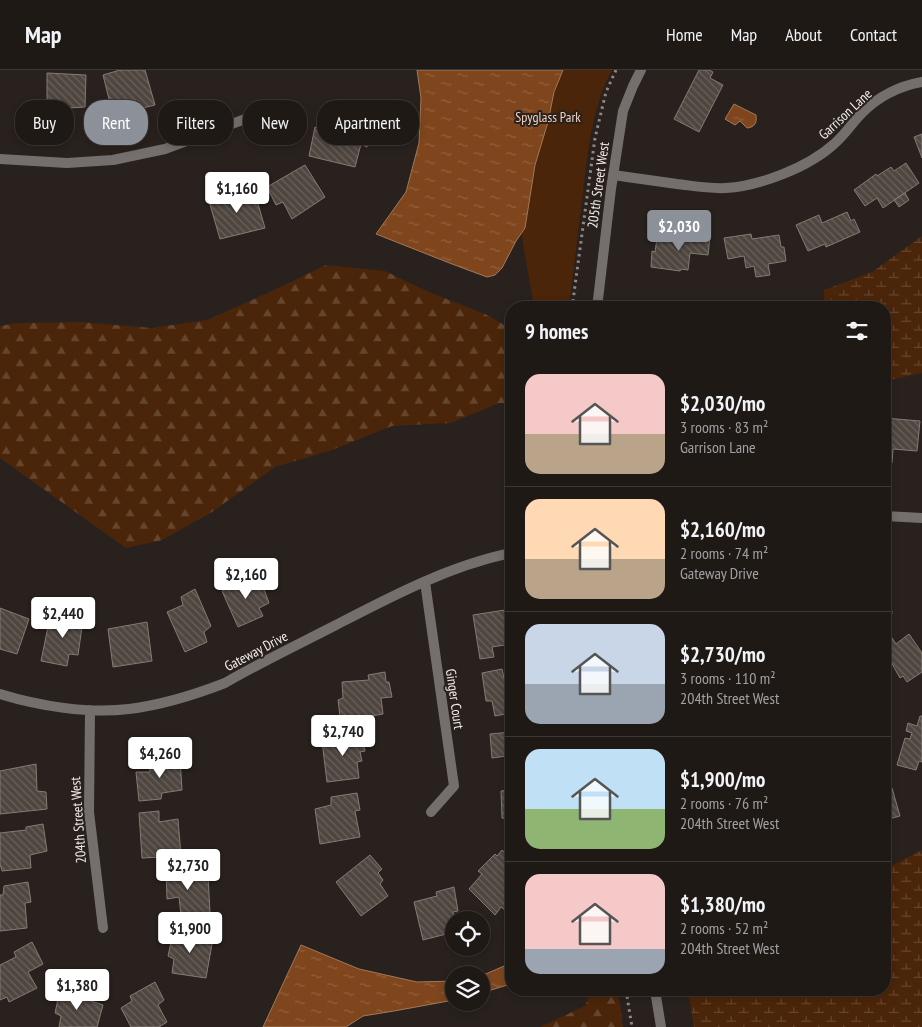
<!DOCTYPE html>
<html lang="en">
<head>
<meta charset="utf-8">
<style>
  :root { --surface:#1f1916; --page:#2c2623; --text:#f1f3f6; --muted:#a1a0a1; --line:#3c3835; --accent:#8c9099 }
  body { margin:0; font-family:"PT Sans Narrow",sans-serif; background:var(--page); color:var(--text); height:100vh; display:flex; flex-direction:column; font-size:19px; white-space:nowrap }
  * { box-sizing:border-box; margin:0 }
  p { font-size:16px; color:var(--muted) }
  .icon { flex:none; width:28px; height:28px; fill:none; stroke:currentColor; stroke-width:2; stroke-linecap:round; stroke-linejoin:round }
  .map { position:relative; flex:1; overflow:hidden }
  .panel { position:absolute; left:505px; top:231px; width:386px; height:695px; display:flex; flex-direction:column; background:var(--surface); border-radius:20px; box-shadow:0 2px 8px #0003,0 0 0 1px var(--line) }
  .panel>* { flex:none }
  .top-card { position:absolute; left:15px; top:30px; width:415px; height:45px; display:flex; gap:10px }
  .controls { position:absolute; left:445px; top:841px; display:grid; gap:10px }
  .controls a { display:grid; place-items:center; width:45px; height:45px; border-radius:50%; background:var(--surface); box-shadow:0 2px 8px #0003,0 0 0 1px var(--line); font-size:25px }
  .price { position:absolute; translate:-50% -42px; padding:0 11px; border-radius:5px; background:#fff; color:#222; font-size:16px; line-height:32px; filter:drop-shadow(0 1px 2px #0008) }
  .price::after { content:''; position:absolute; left:50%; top:30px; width:15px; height:11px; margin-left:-8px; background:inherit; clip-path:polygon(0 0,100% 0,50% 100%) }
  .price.on { background:var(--accent); color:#fff }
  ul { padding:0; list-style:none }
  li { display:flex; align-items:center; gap:15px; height:125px; padding:0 20px }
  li+li { border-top:1px solid var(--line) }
  li span { display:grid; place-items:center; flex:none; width:140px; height:100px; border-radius:15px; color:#555 }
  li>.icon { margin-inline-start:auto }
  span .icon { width:60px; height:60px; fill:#fffc; stroke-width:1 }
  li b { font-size:21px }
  h2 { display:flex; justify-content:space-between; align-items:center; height:60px; padding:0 20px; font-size:21px }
  .chip { padding:0 18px; border-radius:20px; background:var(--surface); box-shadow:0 2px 8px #0003,0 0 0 1px var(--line); font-size:18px; line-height:45px }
  .chip.on { background:var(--accent); color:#fff }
  header { display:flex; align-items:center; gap:30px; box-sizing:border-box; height:70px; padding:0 25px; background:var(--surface); border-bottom:1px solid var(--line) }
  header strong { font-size:24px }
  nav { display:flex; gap:28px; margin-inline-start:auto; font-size:18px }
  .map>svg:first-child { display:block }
  .forest { fill:url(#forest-firs) }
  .wetland { fill:url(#wetland-marsh) }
  .park { fill:#4b2509 }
  .water { fill:url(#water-ripples); stroke:#a2785a }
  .building { fill:url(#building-back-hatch); stroke:#847b75 }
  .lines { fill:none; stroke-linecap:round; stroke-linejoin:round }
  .path { stroke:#8f8885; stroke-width:3; stroke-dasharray:2.5 4; stroke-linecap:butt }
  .street { stroke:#746f6d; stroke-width:10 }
  .labels { text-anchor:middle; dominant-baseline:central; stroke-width:4; stroke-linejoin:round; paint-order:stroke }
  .street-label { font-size:14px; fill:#f3edea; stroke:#29211d }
  .park-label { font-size:14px; fill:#f7d3bd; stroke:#29211d }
</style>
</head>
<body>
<header>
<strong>Map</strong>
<nav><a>Home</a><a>Map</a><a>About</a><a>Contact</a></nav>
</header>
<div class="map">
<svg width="922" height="957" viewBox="0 0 922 957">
  <defs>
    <pattern id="forest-firs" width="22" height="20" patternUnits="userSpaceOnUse" patternTransform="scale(1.25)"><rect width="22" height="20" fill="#4b2509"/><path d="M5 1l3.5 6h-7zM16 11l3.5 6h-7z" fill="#65452d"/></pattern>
    <pattern id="wetland-marsh" width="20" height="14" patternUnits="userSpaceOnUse" patternTransform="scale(1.25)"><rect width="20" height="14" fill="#4b2509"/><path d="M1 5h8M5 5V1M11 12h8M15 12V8" fill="none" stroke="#65452d"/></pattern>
    <pattern id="water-ripples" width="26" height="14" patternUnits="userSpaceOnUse" patternTransform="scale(1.25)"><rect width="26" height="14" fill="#7f461d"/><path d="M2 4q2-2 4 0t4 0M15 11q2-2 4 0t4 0" fill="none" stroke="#92613e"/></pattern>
    <pattern id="building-back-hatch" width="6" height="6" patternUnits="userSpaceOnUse" patternTransform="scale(1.25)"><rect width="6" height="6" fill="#4f4640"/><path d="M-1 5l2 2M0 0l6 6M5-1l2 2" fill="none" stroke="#69615c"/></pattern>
  </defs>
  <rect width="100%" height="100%" fill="#29211d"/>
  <path class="forest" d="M326,195L385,201L429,222L487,245L511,259V333H499L451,353L392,356L332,380L275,397L212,442L162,470L126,478L0,388V256L17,253L81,252L151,258L207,250L272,221Z
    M592,920H618L623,957H540L585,936Z"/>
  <path class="wetland" d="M922,166V303L885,311V238L824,237V220L872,202Z
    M922,780V957H694L688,920H885V799Z"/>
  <path class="park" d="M493,0H612C592,38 588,81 583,123C578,161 574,199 569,237H534Z"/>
  <path class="water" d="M417,0H563L554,22L548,52L535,95L525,158L516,171L502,198L495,205L487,207L452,194L376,164L406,122L419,73L421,28Z
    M734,34L756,45C757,53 755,57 747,58L740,51L735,55L725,49Z
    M301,875L359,899L417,912L454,911V930L394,941L363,946L346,957H263Z
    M511,893V914L481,923V906Z"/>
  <path class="building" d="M120,0H145L155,35L113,45L103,5Z
    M699,0H709L713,2L710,8L723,15L699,62L674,49Z
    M47,3L86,5L85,37L68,38V48L47,47Z
    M330,50L371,60L367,77L361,74L355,97L309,86L315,57L327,60Z
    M922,64V88L914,67Z
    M906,93L919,113L883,138L877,128L865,136L854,120L876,104L877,106L891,97L894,101Z
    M305,95L325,127L292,149L283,132L276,135L267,117Z
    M254,120L265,158L220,169L209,131Z
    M905,123L909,130L899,137L894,130Z
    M847,142L851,151L854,149L860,162L826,177L825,174L808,181L796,155L819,145L822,153Z
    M683,163L710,166L708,185L690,183L688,200L681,199L680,201L651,197L652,181L655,182L657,168L682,171Z
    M751,164L752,169L779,165L781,177H784L786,191L768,194L770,205L756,207L754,196L746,198L744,186L728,189L724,168Z
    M885,348L920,351L917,381L893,379L892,393L885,392Z
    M885,494H887L892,544L885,545Z
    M258,503L269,533L259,538L263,546L238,557L222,521Z
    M195,519L211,556L204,562L207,572L185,582L167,542L183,535L181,527Z
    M0,538L29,549L17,584L0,579Z
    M511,539V574L492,577L494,587L480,589L473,545Z
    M68,541L84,543L78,585L69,584L67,596L41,591L50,547L67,551Z
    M147,552L152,591L113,597L108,559Z
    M888,562L896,574L909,564L922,583V602L907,612L903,606L900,608L891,592L887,596L885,593V564Z
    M502,599L504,608L511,607V643L495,646L492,631H486L482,603Z
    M385,602L386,612H389L392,627L381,628L383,644L347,650L346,645L340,646L338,630L343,628L342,612L369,610L368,605Z
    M920,646H922V692L919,691L916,700L897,695L905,668L910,669L912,663L906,661L908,653L917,656Z
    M362,662L365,681L360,682L362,691L357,692L359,708L327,712L322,671Z
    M511,662V700H510L507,686L492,688L490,664Z
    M180,688L182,720L162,723L161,729L139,731L136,702H150L149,689Z
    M36,694L37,721L46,722L47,739L0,744V701Z
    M892,718L900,746L885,750V721Z
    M511,720V764V749L502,748L501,721Z
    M357,723L360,740L355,741L360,767L320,774L315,739L331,735V727Z
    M159,741V752L178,749L181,786L142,788L139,743Z
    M43,754L47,781L30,785L31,798L2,801L0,794V763L26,760V757Z
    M502,780L511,788V832L505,840L501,837L495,845L469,819L482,804L478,801L495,784L497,786Z
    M370,785L382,799L378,803L383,810L380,814L388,826L361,846L336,812Z
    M187,797L188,806H208L210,842L181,845L179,827L167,829L166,799Z
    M28,812L31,832L25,833L27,858L0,861V825H3L4,816Z
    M454,817L458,841L453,842L454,850V862L423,870L414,832L437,826L436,822Z
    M174,859L213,868L206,908L172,903L174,889L168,886Z
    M32,872L43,894L28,902L37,918L9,932L7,927L0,930V895L16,887L14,882Z
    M155,912L164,930L158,935L167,952L159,957H131L121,938L132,931L130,926Z
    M60,920L103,935L97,957H59L61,946L55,943Z"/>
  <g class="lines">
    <path class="path" d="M572,238L595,68L606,22L616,0
      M626,920L632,957"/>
    <path class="street" d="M0,89L67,93L113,90L165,79L256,45
      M613,105C635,108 656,111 677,114C694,116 710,119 726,118C760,116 809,97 834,74C845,65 852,53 862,43C878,27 900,16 922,12
      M597,238L611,119L623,41L633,16L641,0
      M885,446L922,448
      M425,512L454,716L431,742
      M0,624C39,636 88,644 129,639C162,635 194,625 225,613C261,592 299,574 336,555C392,526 449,496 511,483
      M90,640L89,742L103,858
      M655,920L661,957"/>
  </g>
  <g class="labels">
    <g class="street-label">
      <text transform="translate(845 44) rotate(-43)">Garrison Lane</text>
      <text transform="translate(598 115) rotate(-82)">205th Street West</text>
      <text transform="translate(256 581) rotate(-28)">Gateway Drive</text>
      <text transform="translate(455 629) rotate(82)">Ginger Court</text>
      <text transform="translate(78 750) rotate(-94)">204th Street West</text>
    </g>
    <g class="park-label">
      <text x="548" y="47">Spyglass Park</text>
    </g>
  </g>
</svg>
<div class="controls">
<a><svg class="icon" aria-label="locate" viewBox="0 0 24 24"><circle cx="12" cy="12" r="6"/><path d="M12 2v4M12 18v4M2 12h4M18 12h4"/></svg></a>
<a><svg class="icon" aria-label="layers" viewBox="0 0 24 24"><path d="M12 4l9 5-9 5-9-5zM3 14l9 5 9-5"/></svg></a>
</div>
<b class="price" style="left:237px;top:144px">$1,160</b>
<b class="price on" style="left:679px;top:182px">$2,030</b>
<b class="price" style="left:246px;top:530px">$2,160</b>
<b class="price" style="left:63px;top:569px">$2,440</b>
<b class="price" style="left:343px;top:687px">$2,740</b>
<b class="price" style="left:160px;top:709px">$4,260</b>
<b class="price" style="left:188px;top:821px">$2,730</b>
<b class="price" style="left:190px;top:884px">$1,900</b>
<b class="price" style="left:77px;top:941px">$1,380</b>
<div class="top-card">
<a class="chip">Buy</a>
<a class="chip on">Rent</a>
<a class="chip">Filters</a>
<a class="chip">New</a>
<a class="chip">Apartment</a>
</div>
<section class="panel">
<h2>9 homes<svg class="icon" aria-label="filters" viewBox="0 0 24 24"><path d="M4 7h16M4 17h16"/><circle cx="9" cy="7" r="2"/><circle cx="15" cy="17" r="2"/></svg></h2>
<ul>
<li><span style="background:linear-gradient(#f6c9c9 60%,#b9a48a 0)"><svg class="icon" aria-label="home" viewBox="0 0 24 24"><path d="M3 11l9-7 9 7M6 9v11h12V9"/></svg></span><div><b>$2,030/mo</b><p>3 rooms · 83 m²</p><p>Garrison Lane</p></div></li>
<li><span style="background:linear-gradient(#ffd9b3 60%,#b9a48a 0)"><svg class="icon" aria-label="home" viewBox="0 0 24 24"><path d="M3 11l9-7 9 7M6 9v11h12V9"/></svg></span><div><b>$2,160/mo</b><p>2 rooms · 74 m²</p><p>Gateway Drive</p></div></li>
<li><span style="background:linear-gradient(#c9d6e8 60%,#9aa5b1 0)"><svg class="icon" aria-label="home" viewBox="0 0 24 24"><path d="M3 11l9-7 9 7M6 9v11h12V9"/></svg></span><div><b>$2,730/mo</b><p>3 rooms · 110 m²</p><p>204th Street West</p></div></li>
<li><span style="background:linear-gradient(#bfe0f5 60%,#8fb573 0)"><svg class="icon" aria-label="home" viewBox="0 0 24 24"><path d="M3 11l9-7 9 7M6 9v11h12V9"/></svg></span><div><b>$1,900/mo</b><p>2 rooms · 76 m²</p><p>204th Street West</p></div></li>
<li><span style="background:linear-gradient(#f6c9c9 75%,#9aa5b1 0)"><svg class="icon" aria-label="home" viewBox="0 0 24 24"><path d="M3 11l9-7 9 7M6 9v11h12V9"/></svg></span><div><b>$1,380/mo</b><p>2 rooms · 52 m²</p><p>204th Street West</p></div></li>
</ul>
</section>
</div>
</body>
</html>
